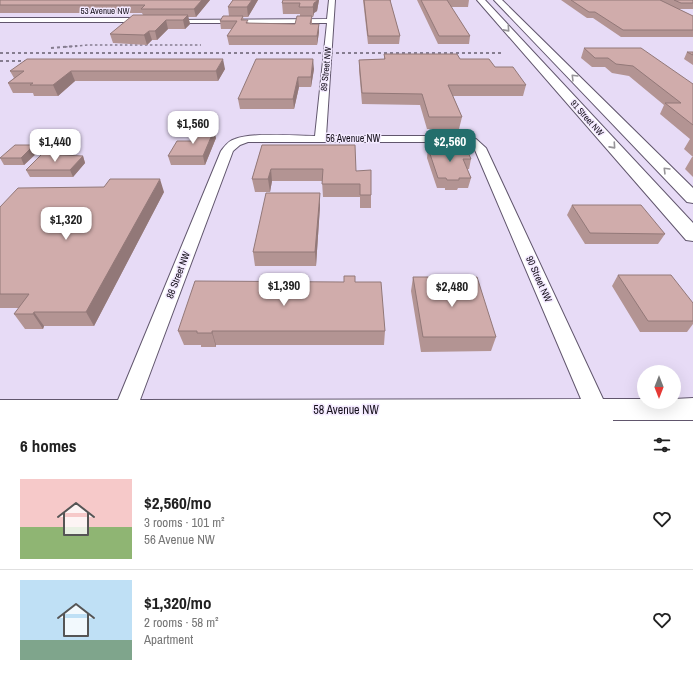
<!DOCTYPE html>
<html lang="en">
<head>
<meta charset="utf-8">
<style>
  :root { --surface:#fff; --page:#f2f2f2; --text:#222; --muted:#767676; --line:#e0e0e0; --accent:#236e6c }
  body { margin:0; font-family:"Archivo Narrow",sans-serif; background:var(--page); color:var(--text); height:100vh; display:flex; flex-direction:column; font-size:15px; white-space:nowrap }
  * { box-sizing:border-box; margin:0 }
  p { font-size:13px; color:var(--muted) }
  .icon { flex:none; width:22px; height:22px; fill:none; stroke:currentColor; stroke-width:2; stroke-linecap:round; stroke-linejoin:round }
  .map { position:relative; height:421px; overflow:hidden }
  .details { display:flex; flex-direction:column; background:var(--surface); flex:1 }
  .details>* { flex:none }
  .needle { width:26px; rotate:180deg }
  .controls { position:absolute; left:637px; top:365px; display:grid; gap:8px }
  .controls a { display:grid; place-items:center; width:44px; height:44px; border-radius:50%; background:var(--surface); box-shadow:0 4px 16px #0002; font-size:20px }
  .price { position:absolute; translate:-50% -34px; padding:0 9px; border-radius:8px; background:#fff; color:#222; font-size:13px; line-height:26px; filter:drop-shadow(0 1px 2px #0008) }
  .price::after { content:''; position:absolute; left:50%; top:24px; width:12px; height:9px; margin-left:-6px; background:inherit; clip-path:polygon(0 0,100% 0,50% 100%) }
  .price.active { background:var(--accent); color:#fff }
  ul { padding:0; list-style:none }
  li { display:flex; align-items:center; gap:12px; height:100px; padding:0 20px }
  li+li { border-top:1px solid var(--line) }
  li span { display:grid; place-items:center; flex:none; width:112px; height:80px; border-radius:0px; color:#555 }
  li>.icon { margin-inline-start:auto }
  span .icon { width:48px; height:48px; fill:#fffc; stroke-width:1 }
  li b { font-size:17px }
  h2 { display:flex; justify-content:space-between; align-items:center; height:48px; padding:0 20px; font-size:17px }
  .map>svg:first-child { display:block }
  .lines { fill:none; stroke-linecap:round; stroke-linejoin:round }
  .minor-casing { stroke:#61566d; stroke-width:2 }
  .major-casing { stroke:#61566d; stroke-width:2 }
  .minor { fill:#fff; fill-rule:evenodd }
  .major { fill:#fff; fill-rule:evenodd }
  .rail-far1 { stroke:#867d90; stroke-width:1.5; stroke-dasharray:2.5 2.5; stroke-linecap:butt }
  .rail { stroke:#867d90; stroke-width:2; stroke-dasharray:3 3; stroke-linecap:butt }
  .wall { fill:#b39493 }
  .shaded-wall { fill:#927878 }
  .building { fill:#d0acab; stroke:#927878 }
  .oneway { stroke:#969498 }
  .labels { text-anchor:middle; dominant-baseline:central; stroke-width:3; stroke-linejoin:round; paint-order:stroke }
  .far-street-label { font-size:9px; fill:#16111b; stroke:#f3e9ff }
  .street-label { font-size:10px; fill:#16111b; stroke:#f3e9ff }
  .near-street-label { font-size:12px; fill:#16111b; stroke:#f3e9ff }
</style>
</head>
<body>
<div class="map">
<svg width="693" height="421" viewBox="0 0 693 421">
  <rect width="100%" height="100%" fill="#e7dbf6"/>
  <g class="lines">
    <g class="minor-casing">
      <path id="minor" d="M329,0H335L326,136H456L476,139L486,148L603,399H644V402H674V399L693,398V420H613V421H0V400H118L221,151C225,146 228,141 235,139C252,132 295,136 315,136L327,23H170L168,22V20L327,19ZM248,142H456L469,144L475,150L581,399L140,400L233,151L240,145Z
        M0,18H146L149,20L146,22H0Z"/>
    </g>
    <g class="major-casing">
      <path id="major" d="M477,0H485L693,223V241L686,240Z
        M494,0H502L693,188V203L687,202Z"/>
    </g>
    <use href="#minor" class="minor"/>
    <use href="#major" class="major"/>
    <path class="rail-far1" d="M65,47L88,45H201"/>
    <path class="rail" d="M51,48L77,46
      M0,53H504
      M0,61H35"/>
  </g>
  <path class="wall" d="M0,0H210L196,17H188L190,24L185,29H168L157,40H152L147,45L113,43L110,34L143,15L142,13H0Z
    M233,0H258L248,17H243L244,20L249,23L295,24L300,16V14H283L282,3L283,0H319L317,11L314,13L313,17H312V24L319,32L317,45H229L227,36L232,29H221L220,21L229,16L228,7Z
    M363,0H391V1H390L400,36L399,44H368Z
    M417,0H469L468,7H451L470,36L469,44H438Z
    M561,0H693V9H678L693,16V37H621L593,18H587L584,16Z
    M584,48L693,84V157L684,149L690,139L660,114L664,105L629,76L612,73L605,67H592L581,58Z
    M687,52H693V65L684,59Z
    M384,54L460,59L495,67L526,85L523,96H453L462,117L459,129H427L420,105L362,104L359,70V60L384,59Z
    M225,69L218,81H75L58,96H34L33,93H13L8,83L14,78L10,71Z
    M314,69L311,87H299L294,109H240L238,99Z
    M216,138L205,165H171L168,156L192,141Z
    M262,145L356,171L371,195V208H360V197H323L322,181H272L270,192H255L252,179Z
    M428,148L471,159L469,169H467L471,178L468,188H458L457,190H445V188H437L427,158Z
    M38,152L24,165H4L0,158Z
    M83,156L85,163L73,177H30L26,170Z
    M692,157H693V177L685,169Z
    M164,192L94,326H44L43,329H25L14,314L19,308H0V207Z
    M572,205L665,234L658,244H585L567,215Z
    M320,206L316,266H255L253,252Z
    M618,275L693,303V324L687,332H640L612,286Z
    M413,277L496,337L491,351L421,352L411,291Z
    M355,282L385,331L384,345H216V347H201V345H184L178,331Z"/>
  <path class="shaded-wall" d="M202,0H210L196,17L194,9Z
    M252,0H258L248,17L247,7Z
    M317,0H319L317,11L314,13L313,17V7L314,3Z
    M188,15L190,24L185,29L183,20Z
    M166,20L168,29L157,40L155,31Z
    M319,24V32L317,45V36Z
    M149,31L152,40L147,45L144,35Z
    M223,59L225,69L218,81L216,71Z
    M313,59L314,69L311,87V77Z
    M71,71L75,81L58,96L53,85Z
    M298,77L299,87L294,109L293,99Z
    M214,130L216,138L205,165L203,156Z
    M34,145L38,152L24,165L21,158Z
    M83,156L85,163L73,177L70,170Z
    M271,169L272,181L270,192L268,179Z
    M160,179L164,192L94,326L86,312Z
    M320,193V206L316,266L315,252Z
    M34,312L44,326L43,329L33,314Z
    M212,331L216,345V347L212,333Z"/>
  <path class="building" d="M0,0H202L194,9H141L145,5H0Z
    M233,0H252L247,7H228Z
    M283,0H317V1L314,3L313,7H299L300,3H282Z
    M364,0H390L400,36H368Z
    M421,0H447L470,36H439Z
    M571,0H660L693,16V30H623L595,12H589Z
    M674,0H693V3H681Z
    M133,15H188L183,20H166L155,31H149L144,35L110,34Z
    M223,16H243L241,20H248L246,23L295,24L297,16H312L310,24H319L317,36H227L237,21H220Z
    M584,48H641L693,84V125L665,103H681L633,66L616,64L608,58H595Z
    M687,52H693V55Z
    M384,54H457L460,59H489L495,67H513L526,85H448L462,117H429L422,94L362,93L359,60L385,59Z
    M27,59H223L216,71H71L53,85H30L33,83H8L24,71H10Z
    M256,59H313L311,77H298L293,99H238Z
    M197,130H214L203,156H168L177,141H192Z
    M15,145H34L21,158H0Z
    M262,145H355L356,171L371,170V195H360V184H322L323,169H271L268,179H252Z
    M428,148H466L471,159H463L471,178H459V180H447L446,178H438Z
    M42,154L83,156L70,170H26Z
    M110,179H160L86,312H34L33,314H14L29,294H0V207L18,188L104,187Z
    M266,193H320L315,252H253Z
    M572,205H641L665,234L590,233Z
    M618,275H671L693,303V321H648Z
    M344,276H355V282H381L385,331H212V333H197V331H178L195,281L344,282Z
    M413,277H477L496,337H423Z"/>
  <defs><path id="oneway-chevron" d="M-2-3.5L2.5 0L-2 3.5" fill="none" stroke-width="1.6" stroke-linecap="round" stroke-linejoin="round"/></defs>
  <g class="oneway">
    <use href="#oneway-chevron" transform="translate(507 29) rotate(48)"/>
    <use href="#oneway-chevron" transform="translate(574 77) rotate(-135)"/>
    <use href="#oneway-chevron" transform="translate(613 146) rotate(48)"/>
    <use href="#oneway-chevron" transform="translate(666 170) rotate(-135)"/>
  </g>
  <g class="labels">
    <g class="far-street-label">
      <text x="105" y="11">53 Avenue NW</text>
      <text transform="translate(326 69) rotate(-84)">89 Street NW</text>
      <text transform="translate(587 118) rotate(48)">91 Street NW</text>
    </g>
    <g class="street-label">
      <text x="353" y="138">56 Avenue NW</text>
      <text transform="translate(178 275) rotate(-69)">88 Street NW</text>
      <text transform="translate(539 279) rotate(66)">90 Street NW</text>
    </g>
    <g class="near-street-label">
      <text x="346" y="410">58 Avenue NW</text>
    </g>
  </g>
</svg>
<div class="controls">
<a><svg class="needle" viewBox="-14 -14 28 28"><path d="M0-13l5 13h-10z" fill="#e53935"/><path d="M0 13l5-13h-10z" fill="#767676"/></svg></a>
</div>
<b class="price" style="left:193px;top:145px">$1,560</b>
<b class="price" style="left:55px;top:163px">$1,440</b>
<b class="price active" style="left:450px;top:163px">$2,560</b>
<b class="price" style="left:66px;top:241px">$1,320</b>
<b class="price" style="left:284px;top:307px">$1,390</b>
<b class="price" style="left:452px;top:308px">$2,480</b>
</div>
<section class="details">
<h2>6 homes<svg class="icon" aria-label="filters" viewBox="0 0 24 24"><path d="M4 7h16M4 17h16"/><circle cx="9" cy="7" r="2"/><circle cx="15" cy="17" r="2"/></svg></h2>
<ul>
<li><span style="background:linear-gradient(#f6c9c9 60%,#8fb573 0)"><svg class="icon" aria-label="home" viewBox="0 0 24 24"><path d="M3 11l9-7 9 7M6 9v11h12V9"/></svg></span><div><b>$2,560/mo</b><p>3 rooms · 101 m²</p><p>56 Avenue NW</p></div><svg class="icon" aria-label="heart" viewBox="0 0 24 24"><path d="M12 20l-8-8c-3-5 5-10 8-4 3-6 11-1 8 4z"/></svg></li>
<li><span style="background:linear-gradient(#bfe0f5 75%,#7fa58c 0)"><svg class="icon" aria-label="home" viewBox="0 0 24 24"><path d="M3 11l9-7 9 7M6 9v11h12V9"/></svg></span><div><b>$1,320/mo</b><p>2 rooms · 58 m²</p><p>Apartment</p></div><svg class="icon" aria-label="heart" viewBox="0 0 24 24"><path d="M12 20l-8-8c-3-5 5-10 8-4 3-6 11-1 8 4z"/></svg></li>
</ul>
</section>
</body>
</html>
